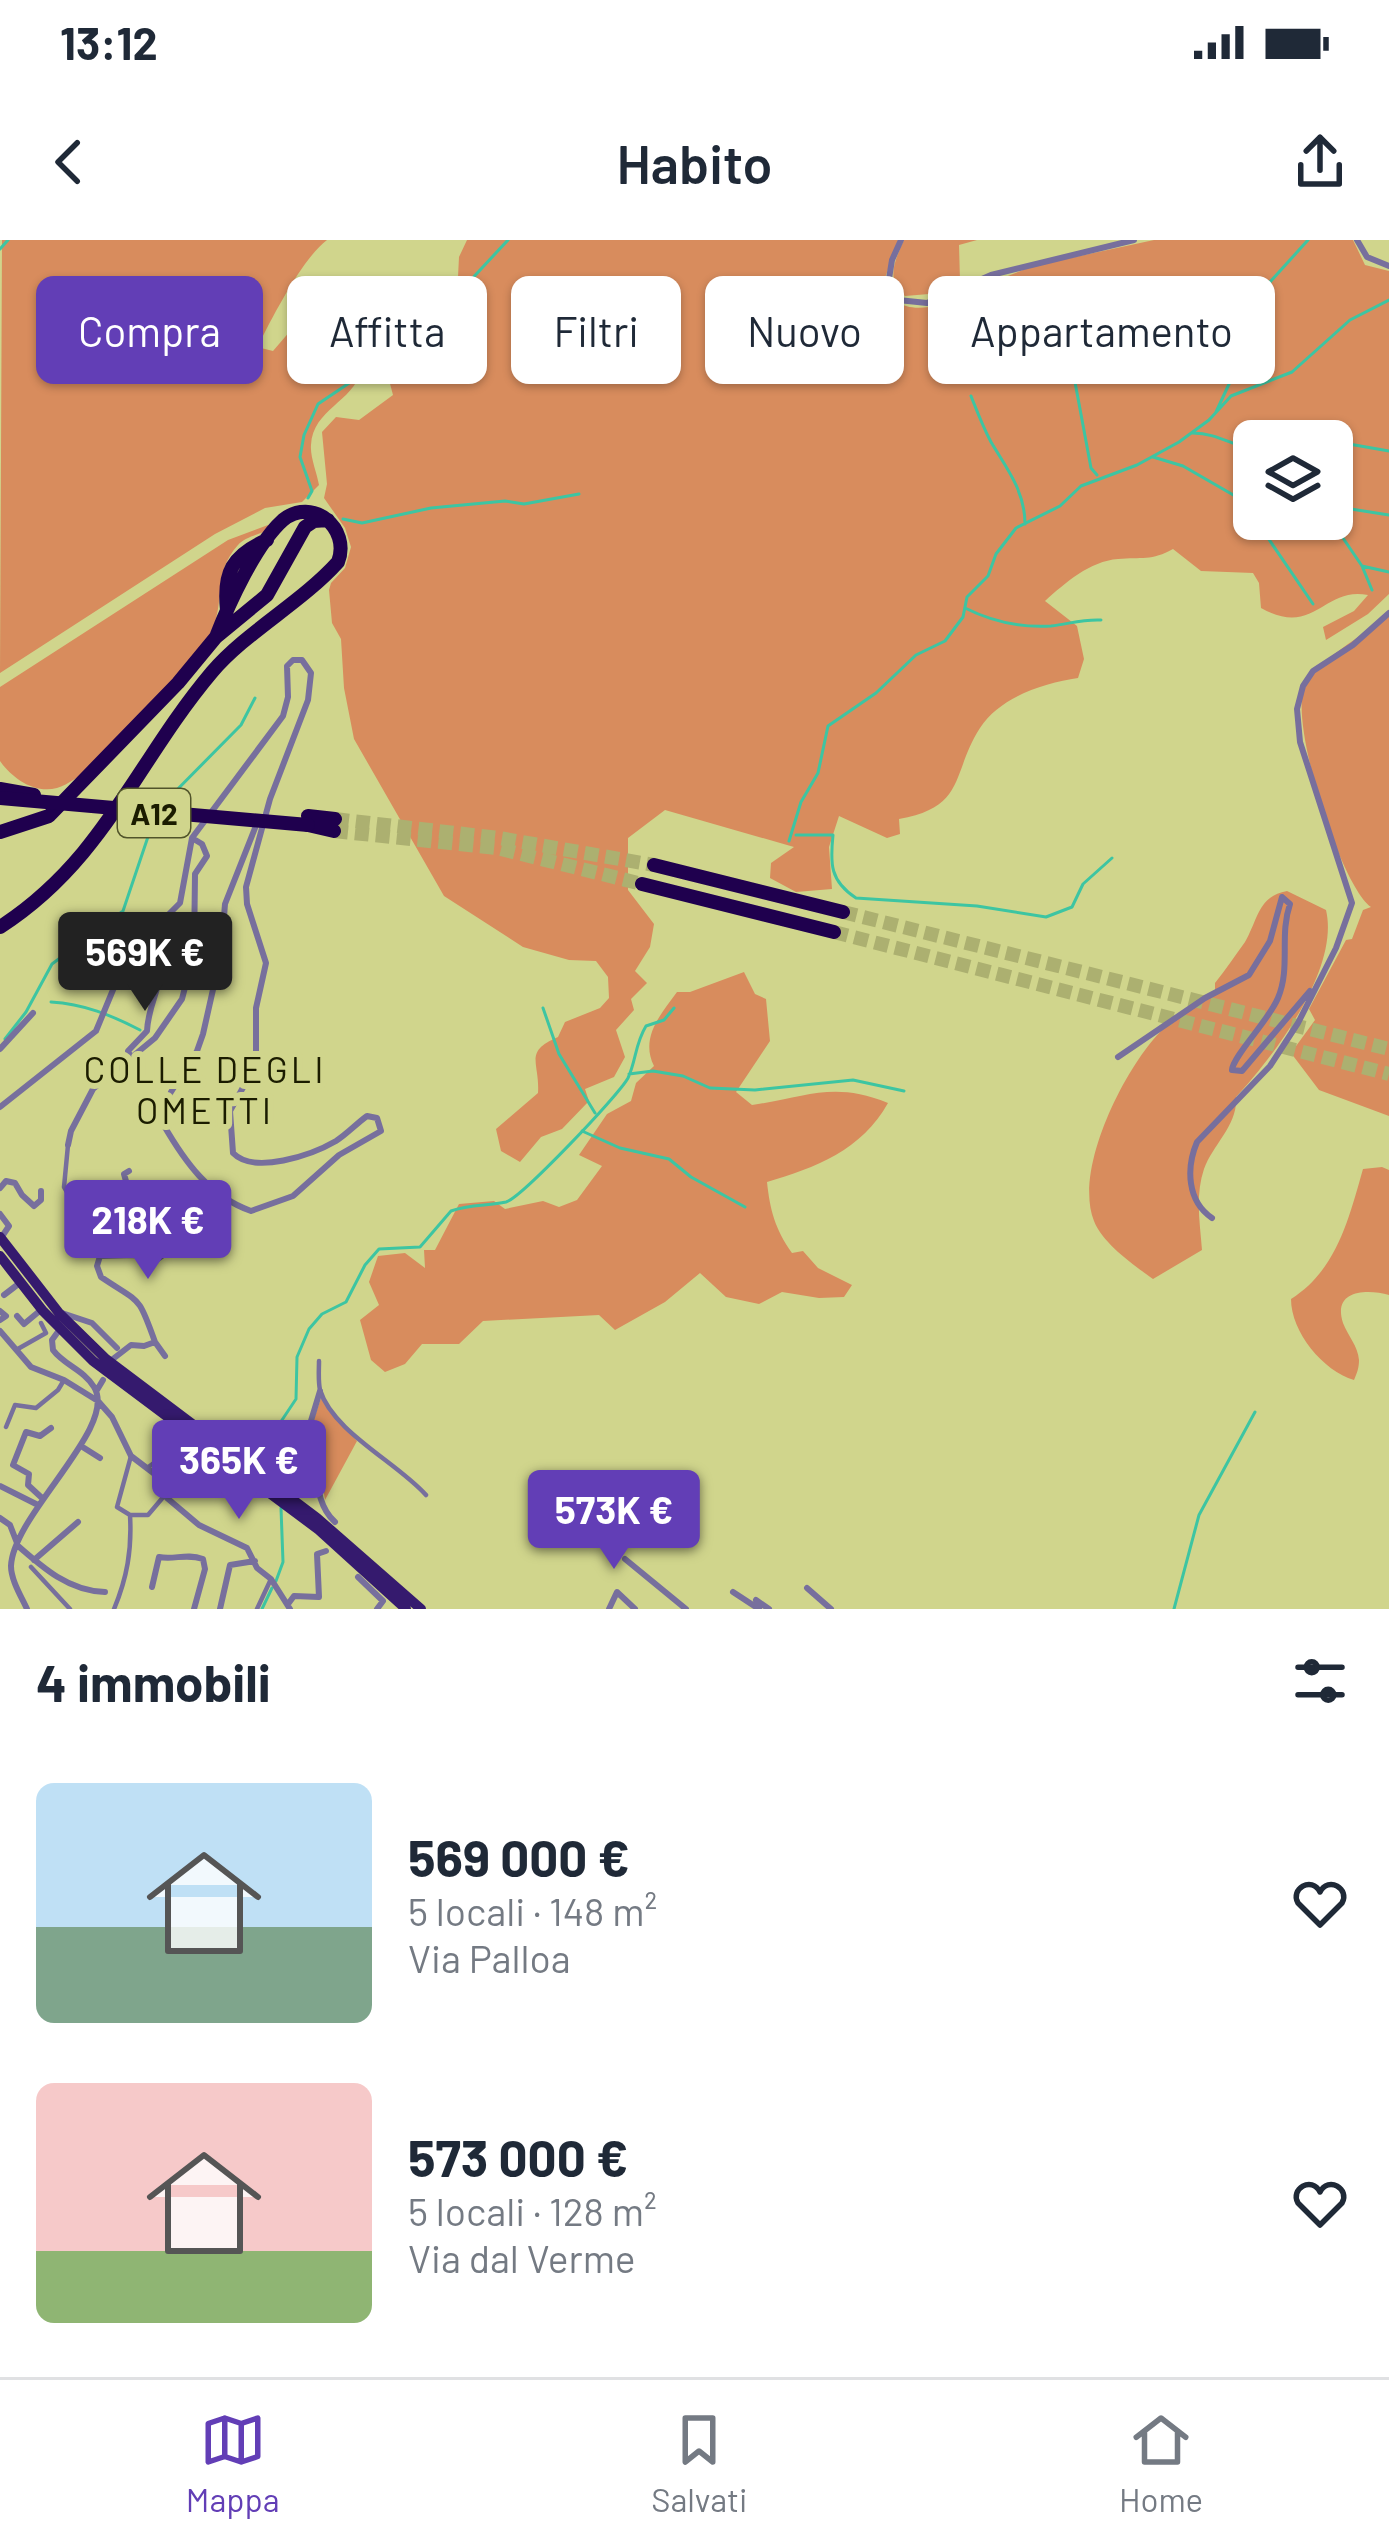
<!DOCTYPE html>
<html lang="it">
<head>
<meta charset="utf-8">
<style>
  :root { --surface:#fff; --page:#f2f2f3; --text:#1f2937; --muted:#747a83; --line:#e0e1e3; --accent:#623eb6 }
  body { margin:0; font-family:Barlow,sans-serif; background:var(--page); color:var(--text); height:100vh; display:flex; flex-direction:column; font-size:45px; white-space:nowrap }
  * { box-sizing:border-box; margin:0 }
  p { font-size:39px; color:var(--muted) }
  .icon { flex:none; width:66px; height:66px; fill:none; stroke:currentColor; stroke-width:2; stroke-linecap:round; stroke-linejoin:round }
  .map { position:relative; height:1369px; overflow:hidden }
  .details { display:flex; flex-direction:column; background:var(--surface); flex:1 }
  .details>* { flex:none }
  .banner { position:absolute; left:36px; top:36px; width:1317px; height:108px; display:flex; gap:24px }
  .fabs { position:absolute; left:1233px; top:180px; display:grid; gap:24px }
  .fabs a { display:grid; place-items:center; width:120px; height:120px; border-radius:18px; background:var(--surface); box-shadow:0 3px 9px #0004; font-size:60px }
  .price { position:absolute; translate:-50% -102px; padding:0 27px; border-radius:12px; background:var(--accent); color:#fff; font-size:39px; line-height:78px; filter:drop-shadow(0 3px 6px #0008) }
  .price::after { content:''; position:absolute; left:50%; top:72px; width:36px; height:27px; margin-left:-18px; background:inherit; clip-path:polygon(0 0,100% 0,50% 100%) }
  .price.on { background:#222; color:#fff }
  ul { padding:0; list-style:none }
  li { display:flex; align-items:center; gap:36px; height:300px; padding:0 36px }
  li span { display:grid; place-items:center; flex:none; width:336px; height:240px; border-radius:18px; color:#555 }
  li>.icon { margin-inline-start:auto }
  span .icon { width:144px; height:144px; fill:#fffc; stroke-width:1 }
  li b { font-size:51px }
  h2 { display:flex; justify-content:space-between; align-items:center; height:144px; padding:0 36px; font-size:51px }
  .tag { padding:0 42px; border-radius:18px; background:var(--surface); box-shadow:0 3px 9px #0004; font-size:42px; line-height:108px }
  .tag.on { background:var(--accent); color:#fff }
  .status { display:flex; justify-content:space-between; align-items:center; height:84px; padding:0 60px; background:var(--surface); direction:ltr }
  .status svg { height:33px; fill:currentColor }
  header { display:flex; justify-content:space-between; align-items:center; height:156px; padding:0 36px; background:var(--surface); font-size:54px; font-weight:600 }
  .menu { display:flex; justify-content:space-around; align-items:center; height:168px; border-top:3px solid var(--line); background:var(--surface); font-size:33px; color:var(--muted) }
  .menu a { display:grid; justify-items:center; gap:6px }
  .menu .on { color:var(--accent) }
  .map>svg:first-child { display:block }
  .green { fill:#d88c5d; fill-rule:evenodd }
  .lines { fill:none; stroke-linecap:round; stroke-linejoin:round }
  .stream { stroke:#3dc5a2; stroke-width:3 }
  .minor-tunnel { stroke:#acb070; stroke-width:6; stroke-dasharray:6 3; stroke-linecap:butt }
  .motorway-tunnel { stroke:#acb070; stroke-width:14; stroke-dasharray:14 7; stroke-linecap:butt }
  .pedestrian { stroke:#776f9d; stroke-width:4.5 }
  .minor { stroke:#776f9d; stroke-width:6 }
  .primary { stroke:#351a6e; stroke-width:10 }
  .motorway { stroke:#1f004e; stroke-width:14 }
  .motorway-bridge { stroke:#1f004e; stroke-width:14 }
  .labels { text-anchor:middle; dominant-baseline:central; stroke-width:12; stroke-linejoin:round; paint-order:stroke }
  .shield { fill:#d0d58c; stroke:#51542a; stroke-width:3 }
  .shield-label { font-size:30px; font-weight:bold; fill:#1b1c00 }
  .neighbourhood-label { font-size:36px; letter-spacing:3px; fill:#1b1c00; stroke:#d0d58c }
</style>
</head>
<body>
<div class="status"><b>13:12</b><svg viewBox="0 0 49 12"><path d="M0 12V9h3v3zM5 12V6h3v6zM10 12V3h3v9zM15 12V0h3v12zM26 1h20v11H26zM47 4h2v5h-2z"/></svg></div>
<header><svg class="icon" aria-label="back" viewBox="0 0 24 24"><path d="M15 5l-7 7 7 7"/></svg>Habito<svg class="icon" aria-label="share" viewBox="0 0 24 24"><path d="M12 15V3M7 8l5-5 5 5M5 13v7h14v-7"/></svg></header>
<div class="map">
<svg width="1389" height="1369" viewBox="0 0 1389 1369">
  <rect width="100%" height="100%" fill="#d0d58c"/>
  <path class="green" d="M2,0H327C303,18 274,74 260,102L261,108L273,111L291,90L331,62C339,73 337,80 341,93C345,107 358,114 361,131C353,162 313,169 311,205C310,217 317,233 319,245L302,262L265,268L215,294L0,433Z
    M467,0H898L884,41C893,64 905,70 929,67L1033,26L1154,0H1353L1365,25L1389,31V354L1368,374L1326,400L1323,387L1354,371L1368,355C1323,346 1315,398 1261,368L1259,343L1253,333L1201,331L1173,309C1152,321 1141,317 1118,319C1090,321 1065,343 1045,361L1077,386L1084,419L1078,438C1044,443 1000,457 980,488C951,533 967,567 899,579L900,594L887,598L839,576L829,607L832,649L796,652L770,638L771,623L794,607L665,570L628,598V650L654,684L650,707L635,731L647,743L631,759L634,770L616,790L625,817L614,837L585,849L589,861L562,889L541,897L520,922L501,911L496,889L538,853C540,822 523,812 558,797L565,782L600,768L609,758L608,737L596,721L569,720L523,707L444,656L354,499L344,448L341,399L332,383L329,350L331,343L345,328L351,307L345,288L324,258L327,244L322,192L336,177L359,180L393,155L388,136L370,120L405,108L429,82L458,37L459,17ZM1254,201H1332V279H1254Z
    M904,0H977L959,5L960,40L929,54L905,56C885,40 895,20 904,0Z
    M268,285L272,287C262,295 247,295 238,305C211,335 227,362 210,394C182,430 98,536 57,548C34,554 12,538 0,521V447L228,300Z
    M1389,376V876L1319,850L1291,813L1315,780L1309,769L1346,700L1352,699L1363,670L1371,667C1340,644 1290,485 1304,448C1314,422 1366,393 1389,376Z
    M1287,651L1326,670C1340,729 1274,816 1236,857C1238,885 1213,904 1204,929C1195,956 1200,983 1202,1010L1153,1039C1134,1025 1103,1004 1094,981C1073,929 1126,825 1163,789C1177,774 1198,763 1215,751V743C1226,729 1235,716 1245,702C1258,680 1258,656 1287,651Z
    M744,732L755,754L766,759L770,801L736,852L752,865C808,857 833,841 888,863C862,910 815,928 767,942C770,970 775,989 792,1013L803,1011L818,1028L852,1045L844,1057L819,1058L782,1052L759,1064L726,1057L700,1033L665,1062L615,1090L599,1075L483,1081L459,1104H422L405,1124L385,1132L371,1120L360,1080L379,1065L369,1042L378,1016L405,1013L425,1028L424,1010H435L459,964L494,961L505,969L543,961L559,967L577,960L602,926L579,915L607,874L631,861L636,843L654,826C640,798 660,775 677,752H690Z
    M1382,927L1389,930V1055C1368,1049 1332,1049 1343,1083C1348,1096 1358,1106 1359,1120C1359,1128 1357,1133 1354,1140C1323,1131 1291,1092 1291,1059C1337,1030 1349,978 1363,929Z
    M321,1158L357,1201L325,1260L322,1241L316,1237L317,1210L309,1194Z"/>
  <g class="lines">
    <path class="stream" d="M0,9L8,0
      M1069,110L1091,228L1097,235
      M971,156C977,171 983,187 991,202C1007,229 1025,251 1025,284
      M1216,172L1250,99L1261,52L1308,0
      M1193,193C1216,193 1232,205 1254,210
      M1293,201H1328
      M1332,201L1389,211
      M1153,217L1183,226L1242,260L1313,364
      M308,258L312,251L300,217L304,195L318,164L379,123L427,101L454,58L508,0
      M1332,266L1389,275
      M343,279L362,283L431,268L505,261L524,264L579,254
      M1330,279L1362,326L1372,350
      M1362,326L1389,332
      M965,368C991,381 1020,388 1051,386C1069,384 1082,379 1101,380
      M159,568L241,485L255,458
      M796,595H833C830,624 830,641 856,658L977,666L1046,677L1072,667L1083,644L1112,618
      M789,601L801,562L818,533L828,486L876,453L916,415L945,401L963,377L967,357L988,336L996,314L1016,288L1060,266L1081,246L1137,225L1179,202L1209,180L1231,156L1292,132L1350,80L1389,60
      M114,682L137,699
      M51,762C84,764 111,775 140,790
      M543,768L559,814L595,873
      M5,799L26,772L52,724L123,671L155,576
      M629,834L653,831L683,836L710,848L755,850L853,840L904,851
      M582,891L620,908L669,919L691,937L745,967
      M277,1241L262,1218V1210L296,1159L297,1117L309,1089L322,1074L346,1062L365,1025L379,1009L420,1007L451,971C469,964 488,966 506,962C521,958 619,855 628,838C636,821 635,804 646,786L664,780L674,768
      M276,1341L283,1322L281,1268
      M262,1369L272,1348
      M1174,1369L1199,1275L1255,1172"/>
    <path class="minor-tunnel" d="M163,884V868L171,852"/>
    <path class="motorway-tunnel" d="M335,579L499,598L654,625
      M334,591L497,608L642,644
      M843,672L1389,809
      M834,692L1389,834"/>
    <path class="pedestrian" d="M68,905L64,947L70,957
      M16,1110L46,1093L41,1083
      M319,1121C319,1130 318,1141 320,1150C333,1192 398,1223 426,1255
      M6,1187L15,1165L36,1168L58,1150L64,1140
      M147,1228L166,1214
      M130,1275H148L165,1255
      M31,1327L70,1369
      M114,1369C127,1338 132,1310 130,1275L117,1267L131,1216
      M257,1369L271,1339"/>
    <path class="minor" d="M901,0L892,20L888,45L898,60L927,63L991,35L1134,0
      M1357,0L1367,17L1389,26
      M0,809L33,773
      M1118,817L1205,758L1249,735L1270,701L1282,657L1290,664C1279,696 1291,727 1278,758C1269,780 1233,816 1232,830L1242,831L1310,751
      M131,818L128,811L147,791C148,767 159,751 162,727
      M171,852L197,811L203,794L221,714L225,664L257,583
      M0,867L96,791L127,716L180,663L192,598L283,476L288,457L287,426L293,420H302L311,433L308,460L270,559L246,647L247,664L266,723L256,768V824L230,871L233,913C254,935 312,915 336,901C347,894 356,884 367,876L377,878L381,891L339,915L293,956L251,971C209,956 185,922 163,884
      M68,905L71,891L93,849L155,798L182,759L194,713L195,634L207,616L202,604L192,598
      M0,948L6,941L15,943L22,955L34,966L41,960V951
      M78,958L70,957L92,990L100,1016
      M0,974L9,986L1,998
      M1212,978C1187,961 1186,928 1197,902L1270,826L1298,783L1336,708L1352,663L1300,502L1297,469L1303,446L1313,431L1353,405L1389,373
      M4,1055L21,1042
      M0,1071L6,1076L0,1080
      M62,1073L92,1083L117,1108
      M17,1076L24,1084L42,1069
      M0,1091L31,1127L64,1140L98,1161L112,1177L131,1216L156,1235L167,1258L199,1285L247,1308L257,1328L271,1339L290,1369
      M155,1102L165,1116
      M109,1122L131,1105L144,1106L155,1102C138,1054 141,1064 101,1037L97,1026L100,1016L135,1015L155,1021C161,1016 167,1015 167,1005C167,992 148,983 141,972C133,961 127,947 124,934L129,931
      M97,1150L103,1140
      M320,1151L307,1194C321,1222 310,1259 335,1282
      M81,1206L100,1218
      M168,1213L175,1220L197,1200
      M0,1246L38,1265
      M42,1258L28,1245L29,1234L13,1225L26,1192L40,1196L51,1188
      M0,1278L10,1285L17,1303
      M17,1305C43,1328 69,1351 105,1352
      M625,1319L686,1369
      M34,1320L78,1282
      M358,1337L383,1361L377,1369
      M152,1347L159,1317C175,1320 186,1313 203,1319L205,1329L194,1369
      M807,1348L831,1369
      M733,1352L759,1369
      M756,1360L769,1369
      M288,1364L294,1356L319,1357L317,1314L326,1311
      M27,1369C21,1356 11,1340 11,1326C13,1274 119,1187 94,1147C84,1130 64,1125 53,1110L52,1100L60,1089
      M220,1369L230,1325L255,1321
      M609,1369L617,1352L635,1369"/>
    <path class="primary" d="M0,997L59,1073L106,1119L317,1278L421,1369
      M0,1016L43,1071L93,1121L319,1290L406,1369"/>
    <path class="motorway" d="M227,370C223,333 232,315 267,300
      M0,549L34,555
      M308,576L335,579
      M308,585L334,591
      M0,592L49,576L178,443L216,397L267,355L305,287L314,281L328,280
      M654,625L843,672
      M642,644L834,692
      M0,687C104,620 136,522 212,432C246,392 301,363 338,322C351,288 312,256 283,280C256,304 229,363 216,397"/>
    <path class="motorway-bridge" d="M0,558L308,585"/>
  </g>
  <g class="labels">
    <rect class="shield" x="118" y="549" width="72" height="48" rx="9"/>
    <g class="shield-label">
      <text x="154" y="573">A12</text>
    </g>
    <g class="neighbourhood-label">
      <text x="205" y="828">COLLE DEGLI<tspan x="205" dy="41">OMETTI</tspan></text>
    </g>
  </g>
</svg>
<div class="fabs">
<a><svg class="icon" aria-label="layers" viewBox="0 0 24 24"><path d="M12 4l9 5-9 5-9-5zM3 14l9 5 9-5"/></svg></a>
</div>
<b class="price on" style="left:145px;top:774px">569K €</b>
<b class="price" style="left:148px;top:1042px">218K €</b>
<b class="price" style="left:239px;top:1282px">365K €</b>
<b class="price" style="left:614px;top:1332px">573K €</b>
<div class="banner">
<a class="tag on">Compra</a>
<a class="tag">Affitta</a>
<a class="tag">Filtri</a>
<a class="tag">Nuovo</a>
<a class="tag">Appartamento</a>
</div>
</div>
<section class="details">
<h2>4 immobili<svg class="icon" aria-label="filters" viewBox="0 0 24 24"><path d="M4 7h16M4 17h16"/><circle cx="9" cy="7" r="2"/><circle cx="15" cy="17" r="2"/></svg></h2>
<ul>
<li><span style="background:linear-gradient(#bfe0f5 60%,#7fa58c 0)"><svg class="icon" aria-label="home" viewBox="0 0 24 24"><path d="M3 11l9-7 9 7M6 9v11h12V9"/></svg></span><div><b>569 000 €</b><p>5 locali · 148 m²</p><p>Via Palloa</p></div><svg class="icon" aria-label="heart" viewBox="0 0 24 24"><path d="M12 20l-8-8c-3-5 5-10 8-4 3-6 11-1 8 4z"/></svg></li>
<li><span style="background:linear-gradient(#f6c9c9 70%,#8fb573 0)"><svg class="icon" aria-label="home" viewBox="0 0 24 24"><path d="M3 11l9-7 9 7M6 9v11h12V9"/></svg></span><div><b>573 000 €</b><p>5 locali · 128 m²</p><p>Via dal Verme</p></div><svg class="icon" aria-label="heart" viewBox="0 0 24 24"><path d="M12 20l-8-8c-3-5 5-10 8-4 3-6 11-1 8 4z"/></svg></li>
</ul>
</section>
<nav class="menu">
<a class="on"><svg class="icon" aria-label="map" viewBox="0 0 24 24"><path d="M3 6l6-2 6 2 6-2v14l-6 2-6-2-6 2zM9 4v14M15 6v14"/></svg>Mappa</a>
<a><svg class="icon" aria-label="saved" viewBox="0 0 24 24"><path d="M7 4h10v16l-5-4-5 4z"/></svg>Salvati</a>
<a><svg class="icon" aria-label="home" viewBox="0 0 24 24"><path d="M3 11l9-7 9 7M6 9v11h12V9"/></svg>Home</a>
</nav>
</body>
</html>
